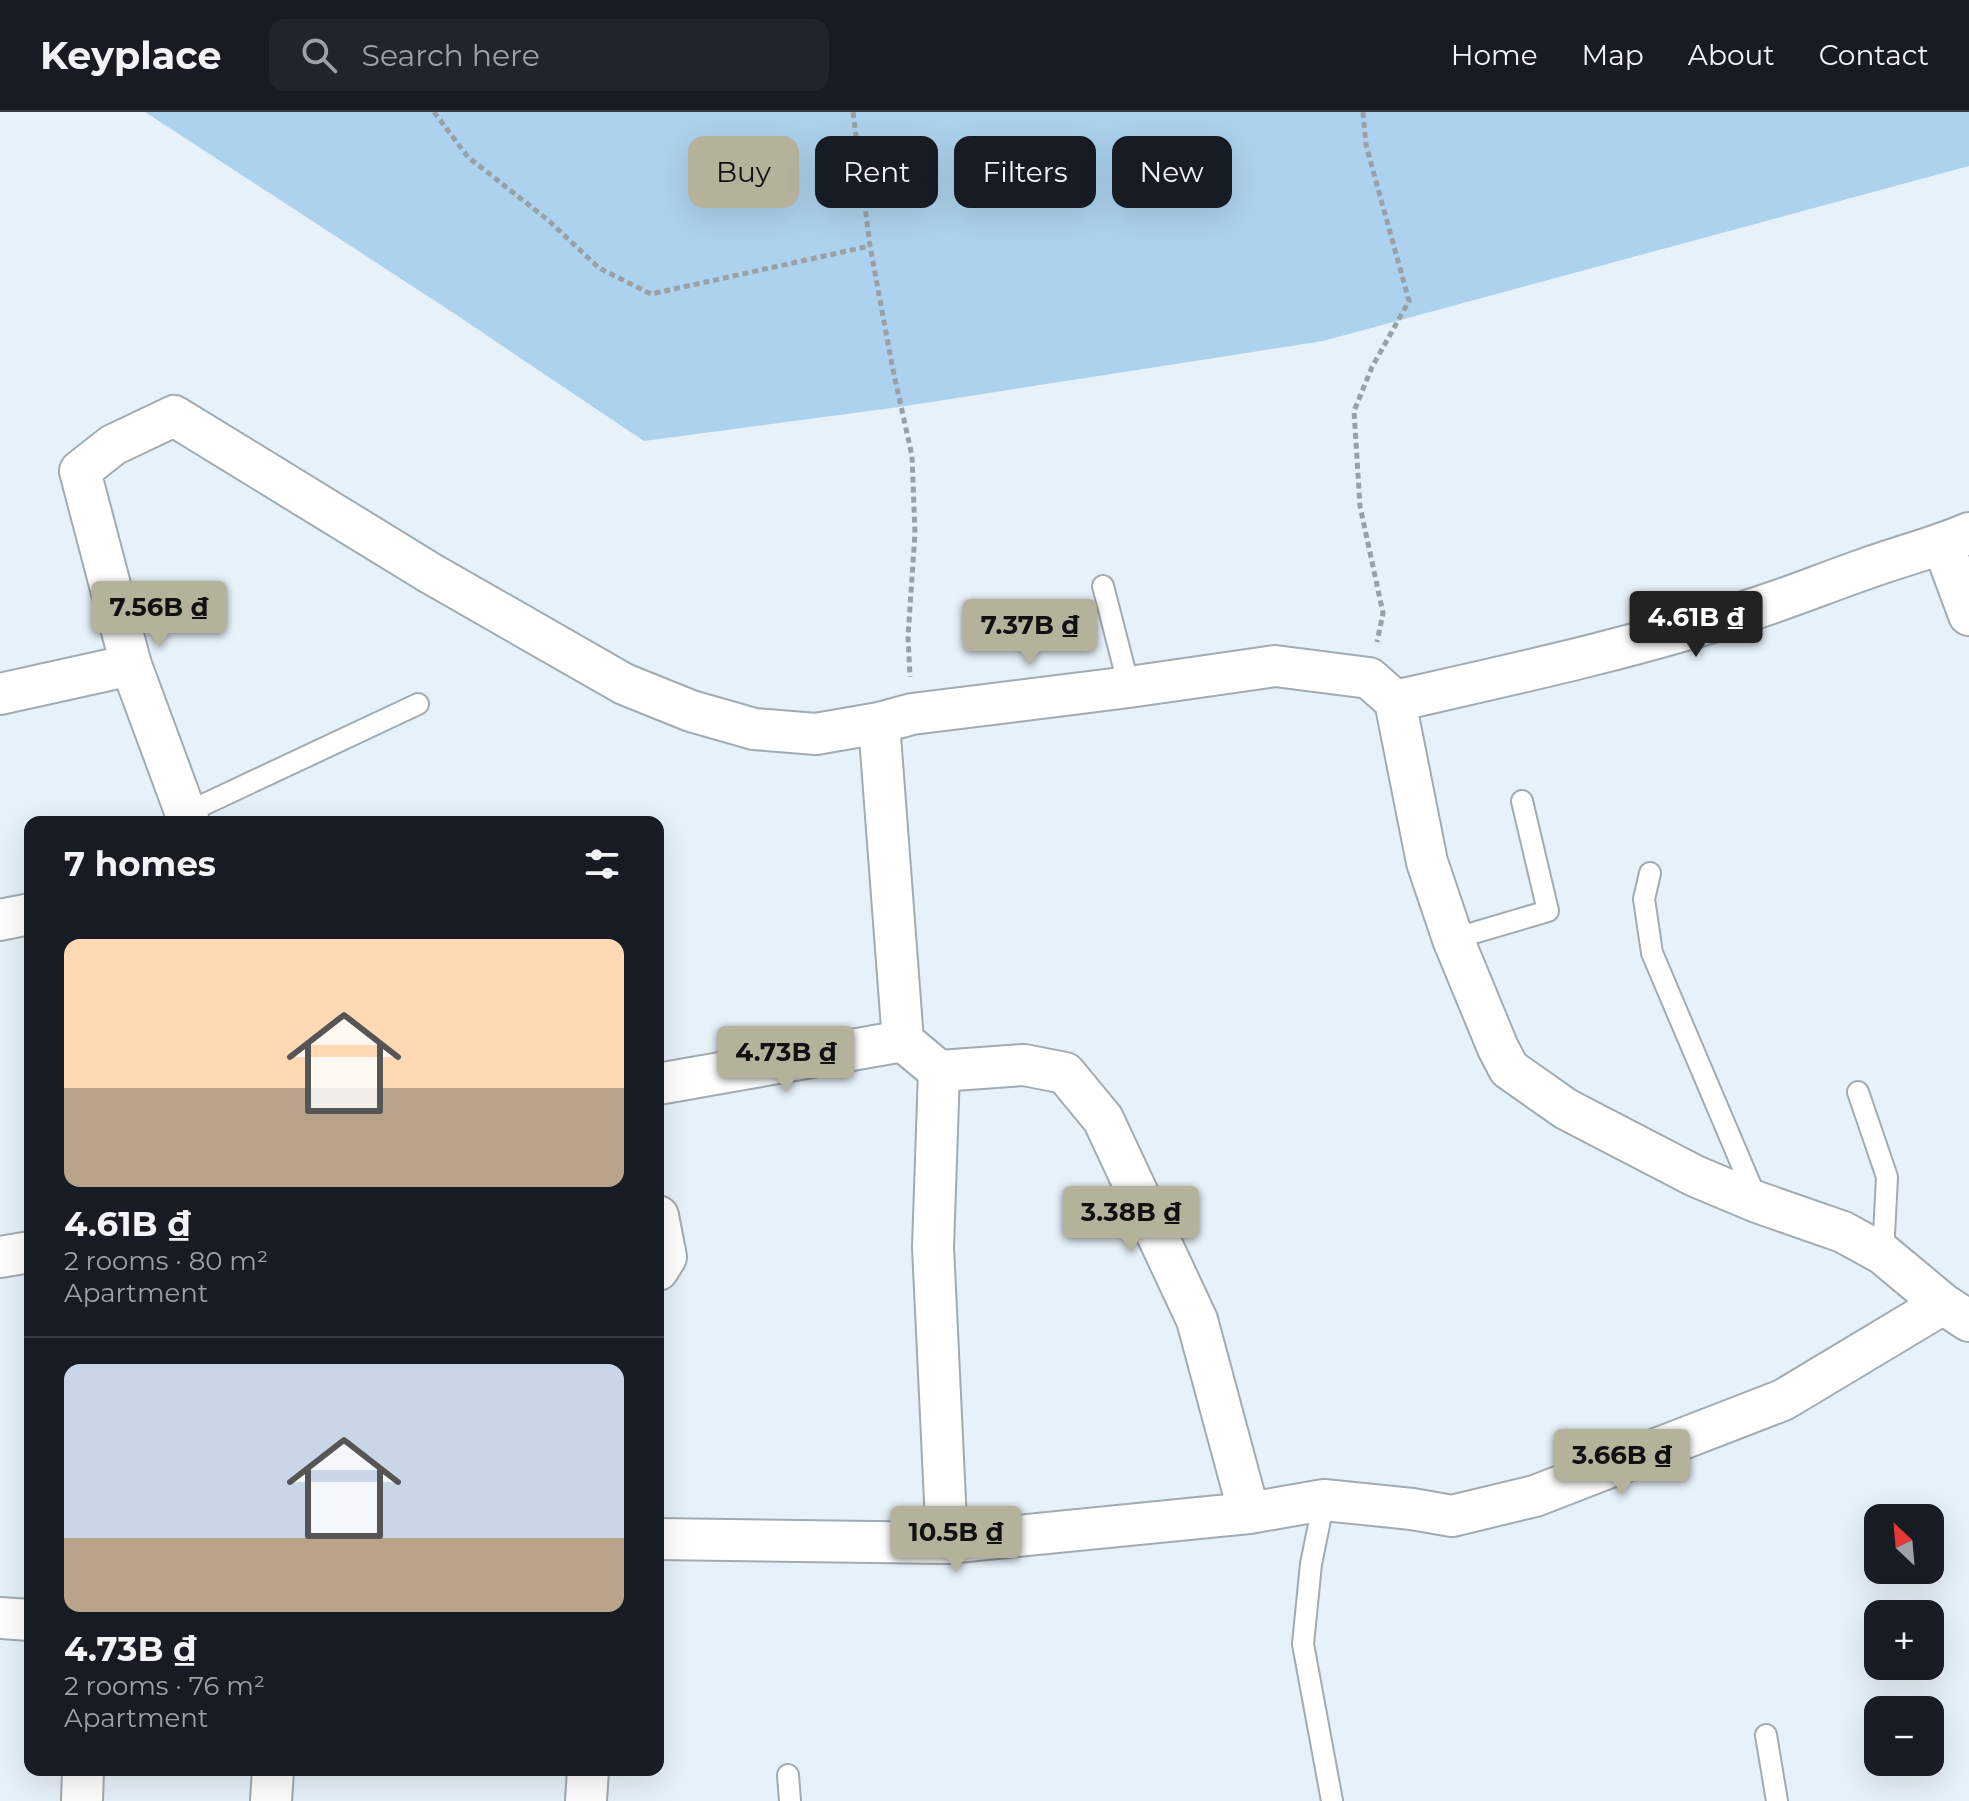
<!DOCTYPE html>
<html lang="en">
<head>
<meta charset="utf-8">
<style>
  :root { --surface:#171b24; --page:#20242c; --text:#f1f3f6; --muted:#9ea1a6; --line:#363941; --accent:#b5b29c }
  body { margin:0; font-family:Montserrat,sans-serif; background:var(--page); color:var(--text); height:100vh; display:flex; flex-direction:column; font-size:30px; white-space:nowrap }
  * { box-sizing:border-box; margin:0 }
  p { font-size:26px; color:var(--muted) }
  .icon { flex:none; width:44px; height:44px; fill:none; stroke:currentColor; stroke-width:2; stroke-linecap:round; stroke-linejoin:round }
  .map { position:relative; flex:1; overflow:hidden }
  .drawer { position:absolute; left:24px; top:704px; width:640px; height:960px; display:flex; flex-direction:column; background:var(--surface); border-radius:16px; box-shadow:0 8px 32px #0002 }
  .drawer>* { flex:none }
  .guide { position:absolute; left:688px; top:24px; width:760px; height:72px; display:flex; gap:16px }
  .needle { width:52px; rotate:334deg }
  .tools { position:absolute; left:1864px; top:1392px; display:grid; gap:16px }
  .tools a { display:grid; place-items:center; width:80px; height:80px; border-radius:16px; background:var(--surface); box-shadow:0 8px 32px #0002; font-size:40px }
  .price { position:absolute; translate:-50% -68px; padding:0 18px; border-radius:8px; background:var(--accent); color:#111; font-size:26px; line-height:52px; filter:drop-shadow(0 2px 4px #0008) }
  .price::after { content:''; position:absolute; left:50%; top:48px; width:24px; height:18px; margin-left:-12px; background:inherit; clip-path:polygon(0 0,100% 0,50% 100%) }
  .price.selected { background:#222; color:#fff }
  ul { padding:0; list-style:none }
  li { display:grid; align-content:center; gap:16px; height:424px; padding:0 40px }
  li+li { border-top:2px solid var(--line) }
  li span { display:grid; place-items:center; height:248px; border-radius:16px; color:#555 }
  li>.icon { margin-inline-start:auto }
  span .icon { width:144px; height:144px; fill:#fffc; stroke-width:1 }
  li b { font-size:34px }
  h2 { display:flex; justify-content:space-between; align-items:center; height:96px; padding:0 40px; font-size:34px }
  .pill { padding:0 28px; border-radius:16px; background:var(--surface); box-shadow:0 8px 32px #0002; font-size:28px; line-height:72px }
  .pill.selected { background:var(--accent); color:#111 }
  header { display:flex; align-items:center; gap:48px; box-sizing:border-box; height:112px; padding:0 40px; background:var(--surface); border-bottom:2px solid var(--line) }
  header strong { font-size:38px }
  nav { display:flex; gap:44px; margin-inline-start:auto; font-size:28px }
  .search { width:560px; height:72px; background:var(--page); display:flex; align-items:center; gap:20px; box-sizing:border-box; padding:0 28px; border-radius:16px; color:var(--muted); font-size:30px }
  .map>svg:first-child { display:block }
  .green { fill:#add2ed }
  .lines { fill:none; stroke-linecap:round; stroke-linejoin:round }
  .lane-casing { stroke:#a1abb2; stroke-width:24 }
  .street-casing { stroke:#a1abb2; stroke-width:44 }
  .path { stroke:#99a1a6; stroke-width:5; stroke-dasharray:6 4; stroke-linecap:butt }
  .lane { stroke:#fff; stroke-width:20 }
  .street { stroke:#fff; stroke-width:40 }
</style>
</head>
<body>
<header>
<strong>Keyplace</strong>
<div class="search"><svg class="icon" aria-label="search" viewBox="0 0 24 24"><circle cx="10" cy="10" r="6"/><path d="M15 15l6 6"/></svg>Search here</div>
<nav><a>Home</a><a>Map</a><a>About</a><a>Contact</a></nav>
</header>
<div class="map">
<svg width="1969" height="1689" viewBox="0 0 1969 1689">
  <rect width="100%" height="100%" fill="#e7f1f9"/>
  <path class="green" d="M145,0H1969V54L1323,229L899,295L644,329L452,200Z"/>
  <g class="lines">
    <g class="lane-casing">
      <path id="lane" d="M1103,474L1129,575
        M186,701L418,592
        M1650,761L1644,787L1652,841L1756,1086
        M1453,827L1548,799L1522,689
        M1858,980L1887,1065L1883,1142
        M1324,1388L1311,1452L1303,1532L1332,1689
        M1766,1623L1777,1689
        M788,1663L790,1689"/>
    </g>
    <g class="street-casing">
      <path id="street" d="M1943,433L1969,503
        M131,553L80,359L113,333L174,304L430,461L624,572L691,599L754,617L816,622L879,611L912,602L1129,575L1275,554L1369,566L1395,589L1427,750L1453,827L1498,936L1509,957L1566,997L1695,1064L1757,1090L1843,1120L1883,1142L1943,1192L1969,1209
        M0,582L131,553L189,710
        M1395,589C1514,562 1634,536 1750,498C1789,486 1827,470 1865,457C1900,444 1935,436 1969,421
        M879,611L903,929L939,959L933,1135L947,1431
        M0,808L30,802
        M939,959L1024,953L1065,961L1103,1007L1197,1208L1249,1401
        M658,972L903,929
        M658,1104L666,1145L658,1158
        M0,1145L30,1140
        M658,1427L947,1431L1249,1401L1324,1388L1412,1397L1452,1404L1535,1384L1783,1288L1943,1192
        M0,1506L30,1508
        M82,1689L83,1658
        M271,1689L273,1658
        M586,1689L588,1658"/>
    </g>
    <path class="path" d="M434,0L468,45L548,108L599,156L651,182L870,134
      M853,0L870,134L892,253L912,344L915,421L908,525L910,565
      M1363,0L1366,33L1409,189L1372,255L1354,299L1360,394L1383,501L1377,530"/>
    <use href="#lane" class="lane"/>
    <use href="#street" class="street"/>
  </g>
</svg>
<div class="tools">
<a><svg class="needle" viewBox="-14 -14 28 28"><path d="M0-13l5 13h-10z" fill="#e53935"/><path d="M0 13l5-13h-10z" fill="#9ea1a6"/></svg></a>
<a>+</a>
<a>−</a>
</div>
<b class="price" style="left:159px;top:537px">7.56B ₫</b>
<b class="price selected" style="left:1696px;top:547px">4.61B ₫</b>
<b class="price" style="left:1030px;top:555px">7.37B ₫</b>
<b class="price" style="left:786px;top:982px">4.73B ₫</b>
<b class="price" style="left:1131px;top:1142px">3.38B ₫</b>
<b class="price" style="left:1622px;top:1385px">3.66B ₫</b>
<b class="price" style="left:956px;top:1462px">10.5B ₫</b>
<div class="guide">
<a class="pill selected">Buy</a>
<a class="pill">Rent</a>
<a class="pill">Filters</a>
<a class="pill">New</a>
</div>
<section class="drawer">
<h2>7 homes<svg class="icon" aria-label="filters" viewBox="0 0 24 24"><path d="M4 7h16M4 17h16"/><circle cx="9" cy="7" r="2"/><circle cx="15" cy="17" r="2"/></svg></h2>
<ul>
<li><span style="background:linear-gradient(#ffd9b3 60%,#b9a48a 0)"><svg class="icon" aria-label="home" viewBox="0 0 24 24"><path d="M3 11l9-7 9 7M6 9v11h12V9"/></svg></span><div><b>4.61B ₫</b><p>2 rooms · 80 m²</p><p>Apartment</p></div></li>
<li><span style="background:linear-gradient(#c9d6e8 70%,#b9a48a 0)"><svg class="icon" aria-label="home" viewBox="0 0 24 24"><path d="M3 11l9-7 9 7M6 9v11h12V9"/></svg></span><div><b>4.73B ₫</b><p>2 rooms · 76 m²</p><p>Apartment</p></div></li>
</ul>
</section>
</div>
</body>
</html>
